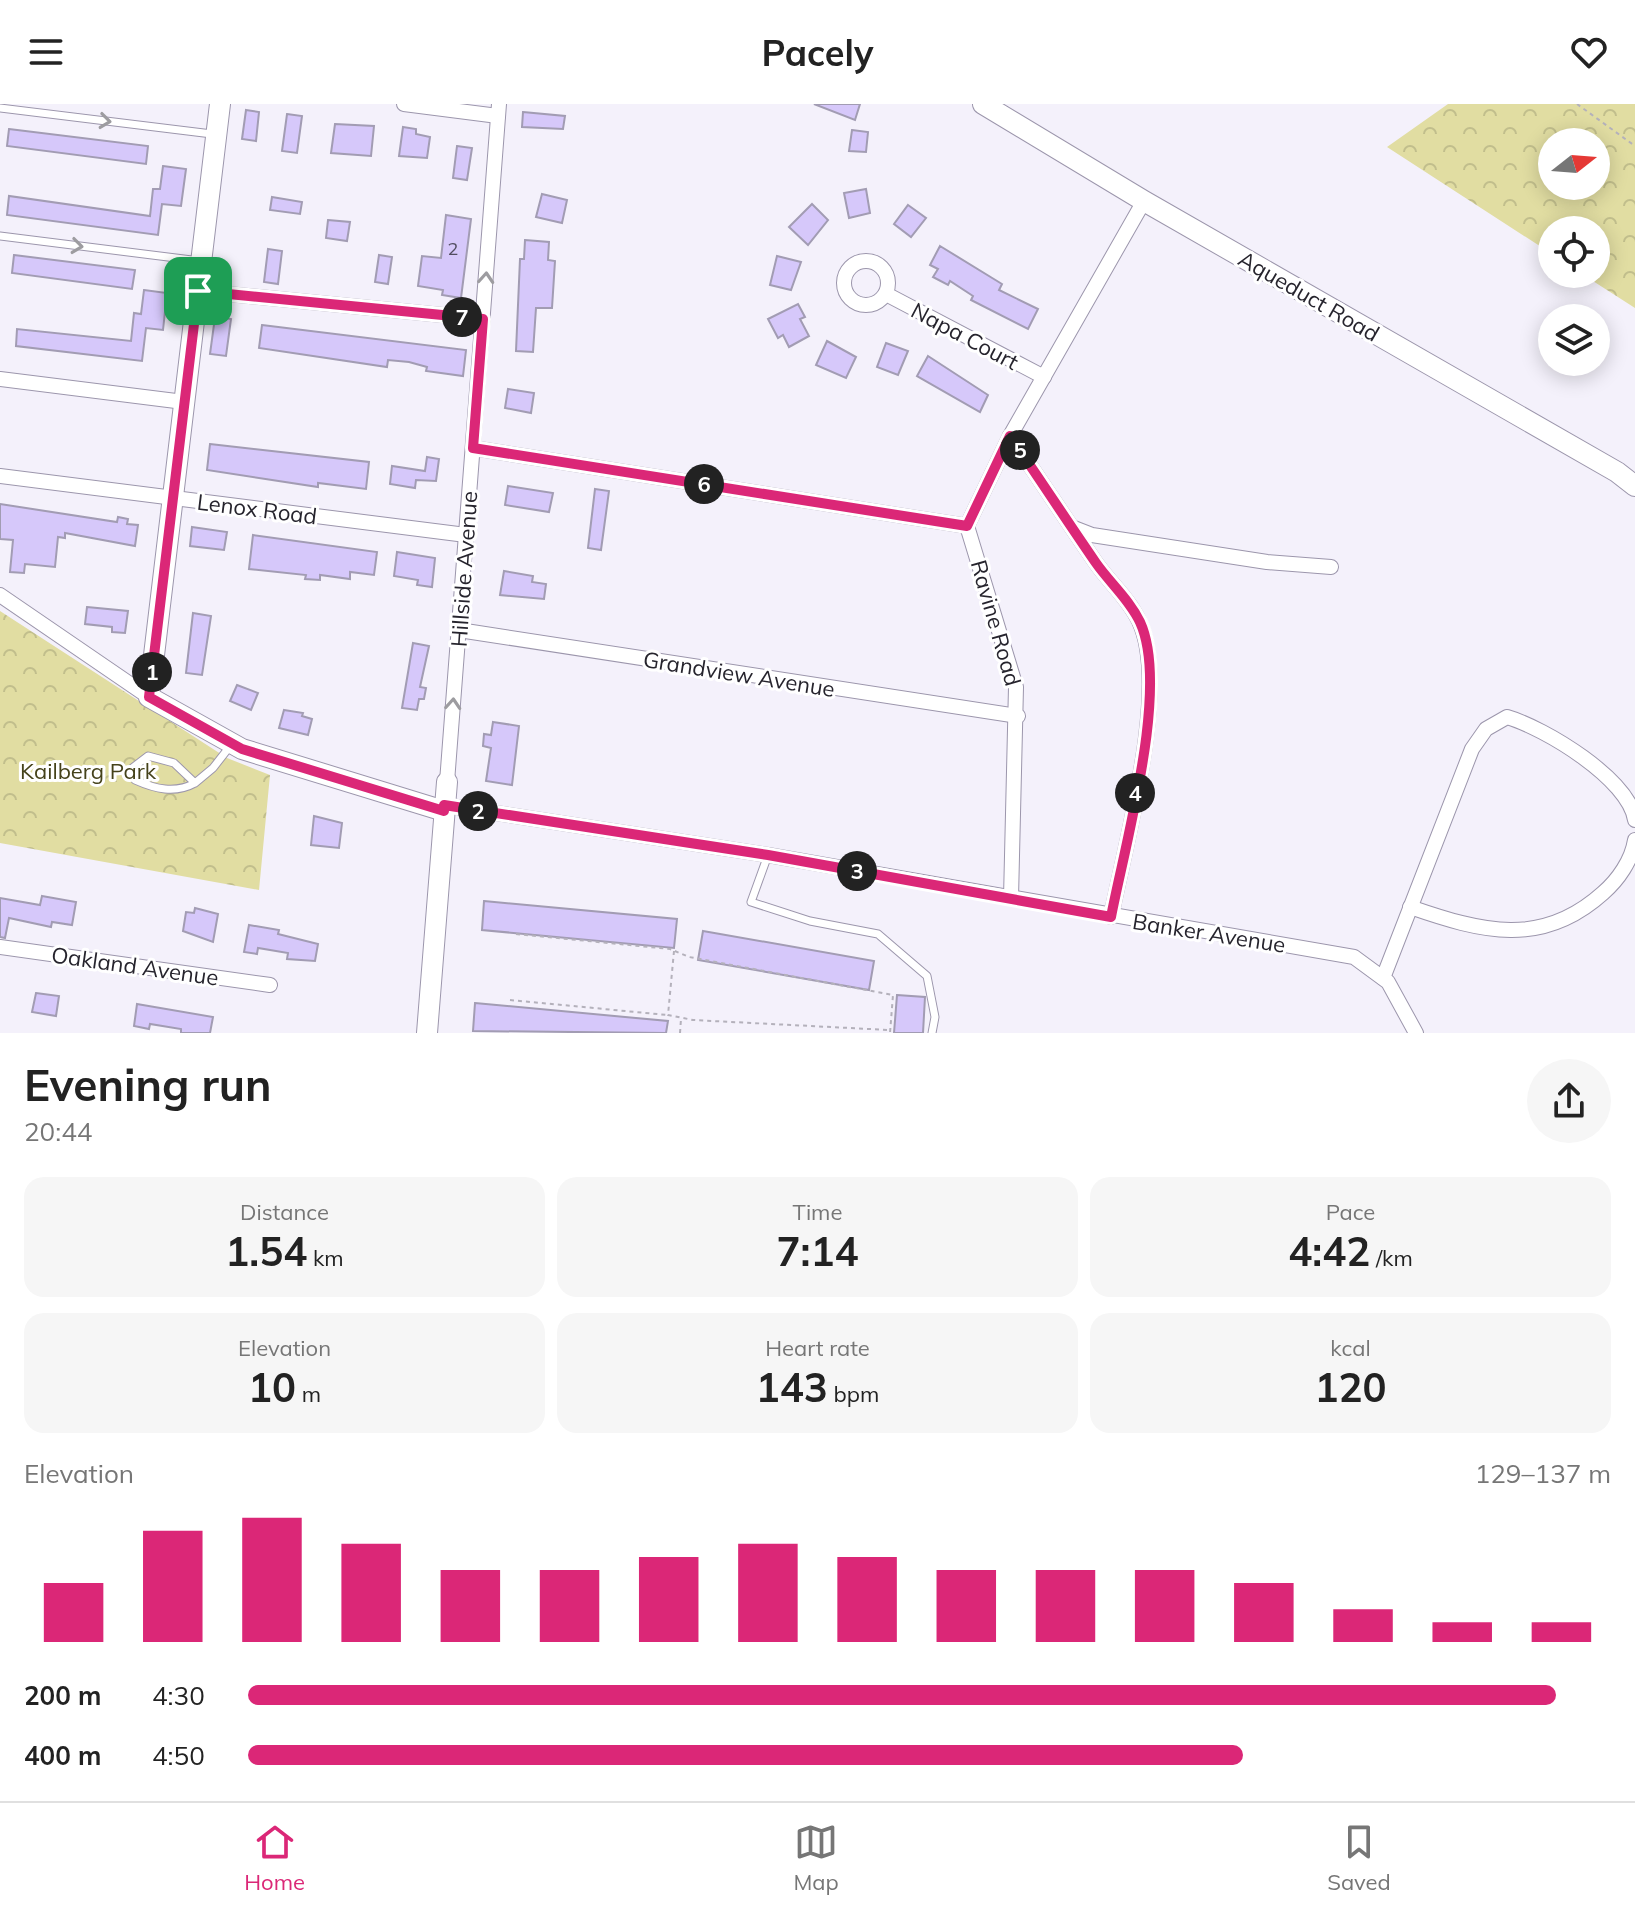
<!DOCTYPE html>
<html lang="en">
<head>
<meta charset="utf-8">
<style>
  :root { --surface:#fff; --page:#f6f6f6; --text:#222; --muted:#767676; --line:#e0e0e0; --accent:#db2777 }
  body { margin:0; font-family:Mulish,sans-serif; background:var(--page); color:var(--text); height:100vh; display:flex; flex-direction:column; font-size:30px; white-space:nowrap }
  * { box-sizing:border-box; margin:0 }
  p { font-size:26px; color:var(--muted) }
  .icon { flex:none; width:44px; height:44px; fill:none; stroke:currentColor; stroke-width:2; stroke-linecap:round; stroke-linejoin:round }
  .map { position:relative; height:929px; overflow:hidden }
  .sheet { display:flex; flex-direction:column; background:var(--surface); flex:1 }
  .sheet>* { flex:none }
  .needle { width:52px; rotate:73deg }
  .buttons { position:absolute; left:1538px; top:24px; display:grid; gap:16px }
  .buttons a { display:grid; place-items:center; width:72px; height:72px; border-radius:50%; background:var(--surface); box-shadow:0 4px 20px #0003; font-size:40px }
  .pin { position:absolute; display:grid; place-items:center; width:68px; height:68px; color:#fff; margin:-34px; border-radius:16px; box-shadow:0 4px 12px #0006 }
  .km { position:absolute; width:40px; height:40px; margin:-20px; border-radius:50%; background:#222; color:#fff; font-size:22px; line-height:40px; text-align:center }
  .round { display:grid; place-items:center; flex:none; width:84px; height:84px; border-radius:42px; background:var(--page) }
  .headline { display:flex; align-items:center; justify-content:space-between; height:136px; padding:0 24px }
  h1 { font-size:44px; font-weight:700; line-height:60px }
  .stats { display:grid; grid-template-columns:repeat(3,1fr); gap:12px; height:136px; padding:8px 24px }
  .stats div { display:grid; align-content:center; border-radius:20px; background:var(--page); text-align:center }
  .stats b { font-size:40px; font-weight:700 }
  .stats small { font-size:22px; font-weight:400 }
  .stats p { font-size:22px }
  .chart { height:224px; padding:16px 24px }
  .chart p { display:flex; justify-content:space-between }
  .chart svg { width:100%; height:144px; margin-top:8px; stroke:var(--accent); stroke-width:6 }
  ul { padding:0 24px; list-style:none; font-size:26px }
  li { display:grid; grid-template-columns:128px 96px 1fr; align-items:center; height:60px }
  li i { height:20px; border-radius:10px; background:var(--accent) }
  header { display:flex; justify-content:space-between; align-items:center; height:104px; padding:0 24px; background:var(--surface); font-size:36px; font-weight:700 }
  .dock { display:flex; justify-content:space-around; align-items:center; height:112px; border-top:2px solid var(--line); background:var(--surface); font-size:22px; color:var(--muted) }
  .dock a { display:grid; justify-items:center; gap:4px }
  .dock .on { color:var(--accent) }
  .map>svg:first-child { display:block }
  .forest { fill:url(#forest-crowns); fill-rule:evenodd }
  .building { fill:#d6c8fa; stroke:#a29cb3; stroke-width:2 }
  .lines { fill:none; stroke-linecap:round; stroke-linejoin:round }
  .lane-casing { stroke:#9c96ac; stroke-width:9 }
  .street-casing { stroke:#9c96ac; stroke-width:16 }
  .secondary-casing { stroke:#9c96ac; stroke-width:22 }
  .path { stroke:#b4b1bb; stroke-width:2; stroke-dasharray:4 4; stroke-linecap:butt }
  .lane { stroke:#fff; stroke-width:7 }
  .street { stroke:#fff; stroke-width:14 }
  .secondary { stroke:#fff; stroke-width:20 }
  .oneway { stroke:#9d9ca0 }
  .route-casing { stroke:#fff; stroke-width:16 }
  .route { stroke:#db2777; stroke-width:10 }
  .labels { text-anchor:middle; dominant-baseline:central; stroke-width:6; stroke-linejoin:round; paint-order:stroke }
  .number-label { font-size:18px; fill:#524d60 }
  .street-label { font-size:22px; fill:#26242d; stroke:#fff }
  .park-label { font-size:22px; fill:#45421a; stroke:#fff }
</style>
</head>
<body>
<header><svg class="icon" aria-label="menu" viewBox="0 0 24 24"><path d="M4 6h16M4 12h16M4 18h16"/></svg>Pacely<svg class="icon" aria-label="heart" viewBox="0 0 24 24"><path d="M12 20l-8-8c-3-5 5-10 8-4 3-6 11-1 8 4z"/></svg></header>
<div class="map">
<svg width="1635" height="929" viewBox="0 0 1635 929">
  <defs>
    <pattern id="forest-crowns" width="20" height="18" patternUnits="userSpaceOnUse" patternTransform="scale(2)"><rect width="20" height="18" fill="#e1dda2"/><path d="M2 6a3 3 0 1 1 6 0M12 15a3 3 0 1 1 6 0" fill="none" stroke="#c1be8c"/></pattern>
  </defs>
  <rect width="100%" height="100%" fill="#f4f1fb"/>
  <!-- forest -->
  <g class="forest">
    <path d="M1448 0H1635V204L1582 170H1596V126H1552V150L1387 43ZM1596 38V82H1552V38Z"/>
    <path d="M0 507 227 654 270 671 259 786 0 739Z"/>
  </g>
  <!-- building -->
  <g class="building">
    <path d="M814 0H860L855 16Z"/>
    <path d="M246 6 259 8 256 37 242 35Z"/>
    <path d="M523 8 565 12 563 25 522 23Z"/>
    <path d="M287 10 302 12 297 49 282 47Z"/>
    <path d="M335 20 374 22 371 52 331 49Z"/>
    <path d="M403 23 416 25V30L430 33 427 54 399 52Z"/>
    <path d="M9 25 148 42 146 60 7 42Z"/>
    <path d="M852 26 868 28 866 48 849 47Z"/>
    <path d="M457 42 472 44 467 76 453 74Z"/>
    <path d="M163 62 186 65 181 102 162 100 158 131 7 111 9 92 150 112 153 85H160Z"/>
    <path d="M866 85 870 109 849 114 844 89Z"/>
    <path d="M542 90 567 96 562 119 536 113Z"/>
    <path d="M272 93 302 98 300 110 270 106Z"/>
    <path d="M812 100 828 116 808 141 789 123Z"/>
    <path d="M908 101 926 114 911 133 894 120Z"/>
    <path d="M446 111 471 115 461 194 442 191 443 186 418 182 422 152 441 154Z"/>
    <path d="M328 116 350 118 347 137 326 134Z"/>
    <path d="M525 136 549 138 548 156 555 157 552 204H536L533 248 516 247 520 155H524Z"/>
    <path d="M940 142 1002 180 999 186 1038 205 1028 225 971 196 973 192 950 177 948 181 933 173 938 165 930 161Z"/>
    <path d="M268 145 282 147 278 180 264 178Z"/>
    <path d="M14 151 135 166 132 185 12 169Z"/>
    <path d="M379 151 392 153 388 180 375 178Z"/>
    <path d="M777 152 801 158 791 186 770 181Z"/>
    <path d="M144 186 167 189 163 226 146 224 142 257 16 242 17 225 131 237 134 209 141 210Z"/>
    <path d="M798 200 805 213 800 215 809 232 789 243 783 231 778 234 768 215Z"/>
    <path d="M215 213 231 215 226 252 210 250Z"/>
    <path d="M262 221 466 246 463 272 426 267 427 263 409 258 388 256 387 263 259 244Z"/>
    <path d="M827 237 856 253 846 274 816 261Z"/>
    <path d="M886 239 908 247 898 271 877 263Z"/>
    <path d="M928 252 988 291 980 308 917 272Z"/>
    <path d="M508 285 534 289 531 309 505 304Z"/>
    <path d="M210 340 369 358 366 385 318 379V383L207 366Z"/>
    <path d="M427 353 439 355 436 377 416 376 415 384 390 380 392 362 425 367Z"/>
    <path d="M508 382 553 389 549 408 505 401Z"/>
    <path d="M595 385 609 387 601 446 588 444Z"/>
    <path d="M0 400 117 418 118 413 128 415 127 420 138 421 135 442 65 429V434L58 433 55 463 25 460 24 469 10 468 13 436 0 435Z"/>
    <path d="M192 423 227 428 224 446 190 442Z"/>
    <path d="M253 431 377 448 374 471 350 468V475L320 471V476L305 475 306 471 249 465Z"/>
    <path d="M397 448 435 454 432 483 417 481 418 476 394 472Z"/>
    <path d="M504 467 533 472 532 478 546 480 544 495 500 491Z"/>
    <path d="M87 503 128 507 125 529 112 528V523L85 520Z"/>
    <path d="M193 509 211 512 202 571 186 569Z"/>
    <path d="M413 539 429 542 420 583 426 584 424 595H419L417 606 402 604Z"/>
    <path d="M237 581 258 589 251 606 230 597Z"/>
    <path d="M284 606 303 609 302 612 312 615 308 631 279 624Z"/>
    <path d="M493 618 519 622 512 681 486 677 491 644 483 642 484 630 491 631Z"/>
    <path d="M314 712 342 719 339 744 311 741Z"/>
    <path d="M42 792 76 798 72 821 52 818 51 823 9 814 5 834 0 833V794L40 801Z"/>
    <path d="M484 797 677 815 674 844 482 826Z"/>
    <path d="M195 804 218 810 213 838 183 827 186 808 194 809Z"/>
    <path d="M249 821 279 826 278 830 318 840 315 857 287 855 288 849 258 844 257 850 244 848Z"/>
    <path d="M703 827 874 857 869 886 698 856Z"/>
    <path d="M36 889 59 892 56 912 32 908Z"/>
    <path d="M897 891 925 893 923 929H894Z"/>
    <path d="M475 899 668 917 666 929 473 927Z"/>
    <path d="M137 900 213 913 210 929H181V925L150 920 149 925 134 922Z"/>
  </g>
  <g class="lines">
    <!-- lane casing -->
    <g class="lane-casing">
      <g id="lane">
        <path d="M0 4 212 30"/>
        <path d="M0 132 200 157"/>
        <path d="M195 679C175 690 155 685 135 676L131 665 148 652 174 659 195 679 213 664 231 641"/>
        <path d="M768 751 751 798 810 817 878 830 927 872 935 913 932 929"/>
      </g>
    </g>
    <!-- street casing -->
    <g class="street-casing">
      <g id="street">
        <path d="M404 0 498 12"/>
        <circle cx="866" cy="179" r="22"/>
        <path d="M198 187 483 215"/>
        <path d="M886 190 1044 273"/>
        <path d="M0 275 184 298"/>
        <path d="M1010 332C1039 374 1067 417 1096 459 1110 479 1129 495 1139 517 1170 583 1125 740 1111 813"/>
        <path d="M473 344 967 422"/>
        <path d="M0 372 466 431"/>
        <path d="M1074 424 1092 431 1267 458 1331 463"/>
        <path d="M0 491 149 593"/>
        <path d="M459 526 1018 612"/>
        <path d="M447 678 499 0"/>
        <path d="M444 701 768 751 1354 853 1388 878 1416 929"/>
        <path d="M1011 794 1016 583 967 422 1010 332 1144 97"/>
        <path d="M1410 803C1482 828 1542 844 1603 789 1618 776 1632 756 1635 736"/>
        <path d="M0 843 270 881"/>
        <path d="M1383 874 1472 645 1486 625 1507 613C1545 624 1629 675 1635 716"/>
      </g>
    </g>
    <!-- secondary casing -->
    <g class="secondary-casing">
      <g id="secondary">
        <path d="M220 0 149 593 242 645 444 707"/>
        <path d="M983 0 1144 97 1617 368 1635 382"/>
        <path d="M427 929 447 678"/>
      </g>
    </g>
    <!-- path -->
    <g class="path">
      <path d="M1577 0 1635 42"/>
      <path d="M516 830 670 845 689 853 893 891 890 929"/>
      <path d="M674 847 668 911 693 916 889 926"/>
      <path d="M510 896 667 911"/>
      <path d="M680 929 681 915"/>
    </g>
    <!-- lane -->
    <use href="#lane" class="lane"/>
    <!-- street -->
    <use href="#street" class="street"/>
    <!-- secondary -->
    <use href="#secondary" class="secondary"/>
  </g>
  <!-- one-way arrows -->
  <defs><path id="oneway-chevron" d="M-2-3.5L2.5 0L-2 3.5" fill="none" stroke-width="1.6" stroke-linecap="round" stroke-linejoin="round" transform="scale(2)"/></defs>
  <g class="oneway">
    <use href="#oneway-chevron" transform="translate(105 17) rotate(7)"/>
    <use href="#oneway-chevron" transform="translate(77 142) rotate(7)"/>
    <use href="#oneway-chevron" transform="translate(486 174) rotate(-86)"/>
    <use href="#oneway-chevron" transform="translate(453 600) rotate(-86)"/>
  </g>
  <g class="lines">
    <!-- route casing -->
    <g class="route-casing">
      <path id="route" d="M198 187 483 215 473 344 967 422 1010 332C1039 374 1067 417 1096 459 1110 479 1129 495 1140 518 1170 583 1125 740 1111 813L768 751 444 701V707L242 645 149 593Z"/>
    </g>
    <!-- route -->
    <use href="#route" class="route"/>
  </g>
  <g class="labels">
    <!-- number labels -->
    <g class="number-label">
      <text x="453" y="144">2</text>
    </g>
    <!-- street labels -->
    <g class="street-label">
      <text transform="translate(1309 192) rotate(30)">Aqueduct Road</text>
      <text transform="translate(965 232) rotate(28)">Napa Court</text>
      <text transform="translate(257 405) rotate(7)">Lenox Road</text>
      <text transform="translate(464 465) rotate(-86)">Hillside Avenue</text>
      <text transform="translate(996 519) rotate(74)">Ravine Road</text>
      <text transform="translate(739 570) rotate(9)">Grandview Avenue</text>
      <text transform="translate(1209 829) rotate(9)">Banker Avenue</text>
      <text transform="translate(135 862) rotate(8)">Oakland Avenue</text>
    </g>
    <!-- park labels -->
    <g class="park-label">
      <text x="88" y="667">Kailberg Park</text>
    </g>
  </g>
</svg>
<div class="buttons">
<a><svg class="needle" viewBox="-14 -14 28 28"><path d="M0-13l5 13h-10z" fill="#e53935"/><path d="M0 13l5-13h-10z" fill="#767676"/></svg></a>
<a><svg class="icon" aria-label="locate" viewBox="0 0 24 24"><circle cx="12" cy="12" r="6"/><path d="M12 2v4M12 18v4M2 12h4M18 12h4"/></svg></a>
<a><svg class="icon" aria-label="layers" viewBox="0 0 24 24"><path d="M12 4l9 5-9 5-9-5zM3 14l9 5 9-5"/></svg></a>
</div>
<div class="pin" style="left:198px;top:187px;background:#1e9e55"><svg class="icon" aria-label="arrive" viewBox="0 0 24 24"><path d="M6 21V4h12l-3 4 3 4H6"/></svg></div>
<b class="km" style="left:152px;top:568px">1</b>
<b class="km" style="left:478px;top:707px">2</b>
<b class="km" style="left:857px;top:767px">3</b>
<b class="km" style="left:1135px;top:689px">4</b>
<b class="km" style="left:1020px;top:346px">5</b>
<b class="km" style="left:704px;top:380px">6</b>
<b class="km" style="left:462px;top:213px">7</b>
</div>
<section class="sheet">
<div class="headline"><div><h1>Evening run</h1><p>20:44</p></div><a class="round"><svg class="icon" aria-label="share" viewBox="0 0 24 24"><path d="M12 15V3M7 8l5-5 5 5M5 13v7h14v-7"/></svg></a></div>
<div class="stats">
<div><p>Distance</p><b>1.54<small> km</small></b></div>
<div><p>Time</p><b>7:14</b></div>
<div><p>Pace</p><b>4:42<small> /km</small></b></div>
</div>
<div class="stats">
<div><p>Elevation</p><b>10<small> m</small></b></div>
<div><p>Heart rate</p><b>143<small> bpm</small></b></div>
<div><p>kcal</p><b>120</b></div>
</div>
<div class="chart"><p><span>Elevation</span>129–137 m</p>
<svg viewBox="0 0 160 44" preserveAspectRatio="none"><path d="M5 44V26M15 44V10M25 44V6M35 44V14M45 44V22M55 44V22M65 44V18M75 44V14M85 44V18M95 44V22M105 44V22M115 44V22M125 44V26M135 44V34M145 44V38M155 44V38"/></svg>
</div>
<ul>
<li><b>200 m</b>4:30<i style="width:96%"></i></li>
<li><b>400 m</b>4:50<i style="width:73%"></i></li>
</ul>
</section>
<nav class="dock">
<a class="on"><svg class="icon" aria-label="home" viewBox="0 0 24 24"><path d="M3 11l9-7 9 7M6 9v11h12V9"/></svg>Home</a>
<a><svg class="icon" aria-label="map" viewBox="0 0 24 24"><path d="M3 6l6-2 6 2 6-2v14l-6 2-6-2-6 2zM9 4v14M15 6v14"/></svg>Map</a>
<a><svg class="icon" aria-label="saved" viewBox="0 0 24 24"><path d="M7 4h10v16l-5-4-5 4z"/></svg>Saved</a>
</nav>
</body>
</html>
